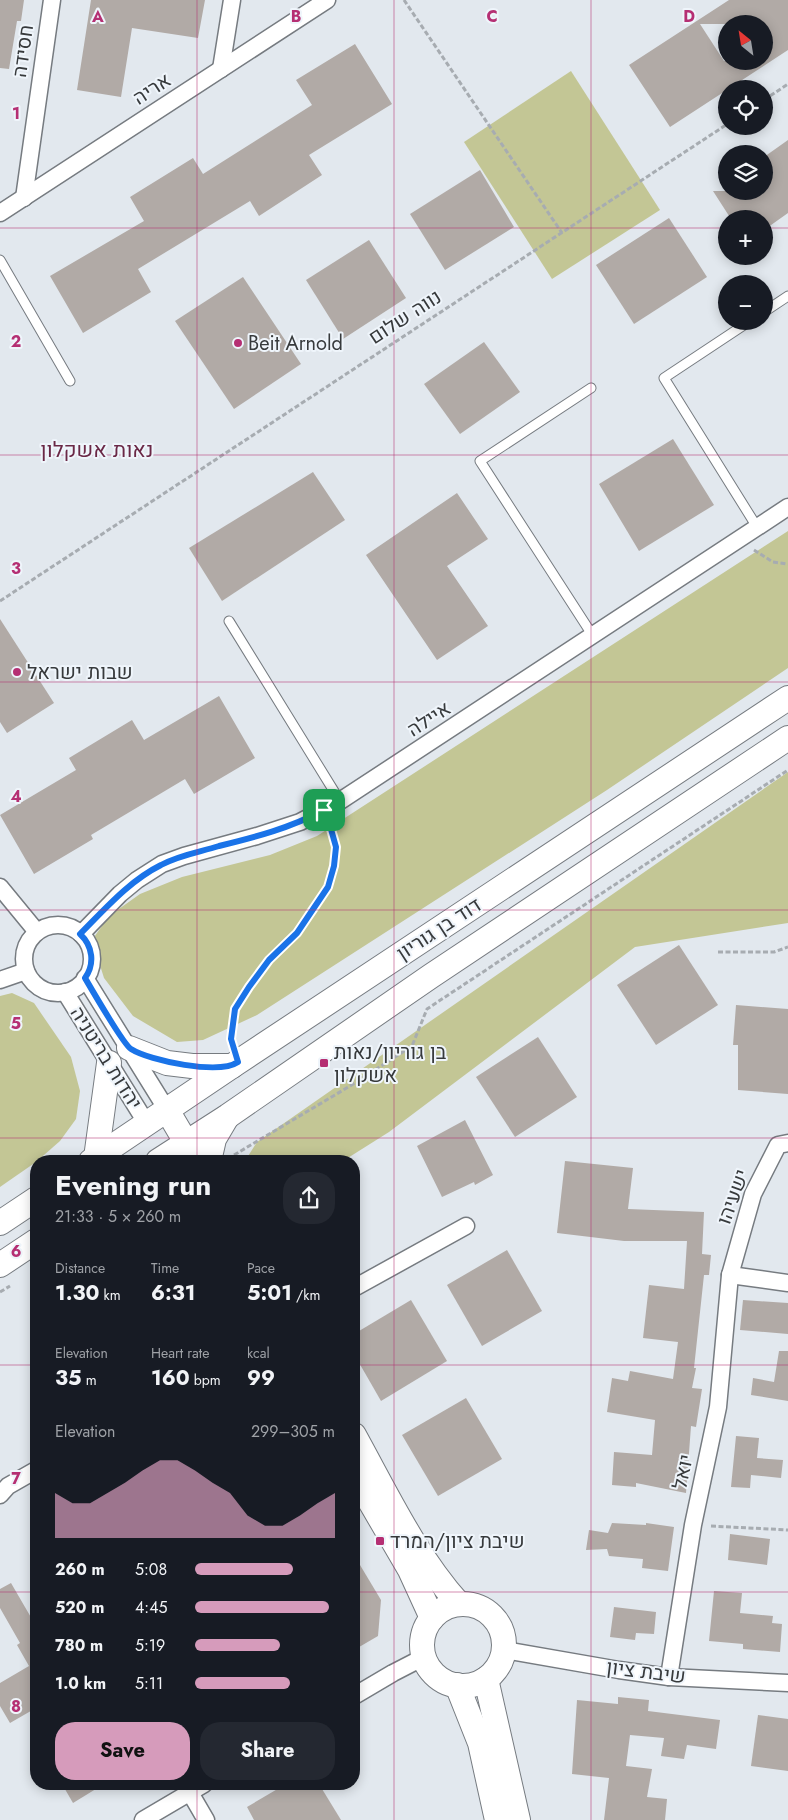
<!DOCTYPE html>
<html lang="en">
<head>
<meta charset="utf-8">
<style>
  :root { --surface:#171b24; --page:#242831; --text:#f1f3f6; --muted:#9ea1a6; --accent:#d69bbb }
  body { margin:0; font-family:Jost,Heebo,sans-serif; background:var(--page); color:var(--text); height:100vh; display:flex; flex-direction:column; font-size:19px; white-space:nowrap }
  * { box-sizing:border-box; margin:0 }
  p { font-size:16px; color:var(--muted) }
  .icon { flex:none; width:28px; height:28px; fill:none; stroke:currentColor; stroke-width:2; stroke-linecap:round; stroke-linejoin:round }
  .map { position:relative; flex:1; overflow:hidden }
  .side { position:absolute; left:30px; top:1155px; width:330px; height:635px; display:flex; flex-direction:column; background:var(--surface); border-radius:20px; box-shadow:0 2px 12px #0003 }
  .side>* { flex:none }
  .needle { width:32px; rotate:330deg }
  .buttons { position:absolute; left:718px; top:15px; display:grid; gap:10px }
  .buttons a { display:grid; place-items:center; width:55px; height:55px; border-radius:50%; background:var(--surface); box-shadow:0 2px 12px #0003; font-size:25px }
  .pin { position:absolute; display:grid; place-items:center; width:42px; height:42px; color:#fff; margin:-21px; border-radius:10px; box-shadow:0 2px 8px #0006 }
  .round { display:grid; place-items:center; flex:none; width:52px; height:52px; border-radius:20px; background:var(--page) }
  .summary { display:flex; align-items:center; justify-content:space-between; height:85px; padding:0 25px }
  h1 { font-size:28px; font-weight:700; line-height:38px }
  .metrics { display:grid; grid-template-columns:repeat(3,1fr); gap:8px; height:85px; padding:5px 25px }
  .metrics div { display:grid; align-content:center }
  .metrics b { font-size:21px; font-weight:700 }
  .metrics small { font-size:14px; font-weight:400 }
  .metrics p { font-size:14px }
  .chart { height:140px; padding:10px 25px }
  .chart p { display:flex; justify-content:space-between }
  .chart svg { width:100%; height:90px; margin-top:5px; fill:var(--accent); opacity:.7 }
  .action { display:flex; gap:10px; margin-top:auto; padding:10px 25px }
  .action a { flex:1; height:58px; border-radius:20px; background:var(--accent); color:#111; font-size:20px; font-weight:700; line-height:58px; text-align:center }
  .action a+a { background:var(--page); color:var(--text) }
  ul { padding:0 25px; list-style:none; font-size:16px }
  li { display:grid; grid-template-columns:80px 60px 1fr; align-items:center; height:38px }
  li i { height:12px; border-radius:6px; background:var(--accent) }
  .map>svg:first-child { display:block }
  .green { fill:#c3c695 }
  .building { fill:#b1aaa6; fill-rule:evenodd }
  .lines { fill:none; stroke-linecap:round; stroke-linejoin:round }
  .lane-casing { stroke:#767b80; stroke-width:11 }
  .street-casing { stroke:#767b80; stroke-width:19 }
  .secondary-casing { stroke:#767b80; stroke-width:26 }
  .path { stroke:#a7acb1; stroke-width:3; stroke-dasharray:5 2.5; stroke-linecap:butt }
  .lane { stroke:#fff; stroke-width:9 }
  .street { stroke:#fff; stroke-width:16 }
  .secondary { stroke:#fff; stroke-width:24 }
  .route-casing { stroke:#fff; stroke-width:10 }
  .route { stroke:#1a73e8; stroke-width:6 }
  .grid { fill:none; stroke:#b52f73; stroke-width:1; stroke-opacity:0.55 }
  .poi-dot { fill:#b52f73; stroke:#eff5fb; stroke-width:2 }
  .labels { text-anchor:middle; dominant-baseline:central; stroke-width:4; stroke-linejoin:round; paint-order:stroke }
  .street-label { font-size:20px; fill:#373a3c; stroke:#eff5fb }
  .poi-label { font-size:20px; fill:#373a3c; stroke:#eff5fb; text-anchor:start }
  .neighbourhood-label { font-size:21px; fill:#6a2846; stroke:#eff5fb }
  .grid-label { font-size:16px; text-anchor:middle; font-weight:bold; fill:#b52f73; stroke:#eff5fb; stroke-width:4; stroke-linejoin:round; paint-order:stroke }
</style>
</head>
<body>
<div class="map">
<svg width="788" height="1820" viewBox="0 0 788 1820">
  <rect width="100%" height="100%" fill="#e2e8ee"/>
  <!-- green -->
  <g class="green">
    <path d="M571 71 660 210 552 279 464 142Z"/>
    <path d="M788 531V668L607 790 257 1015 203 1040 177 1042 133 1016 104 978 92 940 109 916 140 894 182 877 270 855 317 836Z"/>
    <path d="M788 772V923L635 947 389 1132 343 1161H245L257 1142Z"/>
    <path d="M12 993 34 1003 71 1057 80 1091 76 1119 60 1141 36 1162 0 1187V996Z"/>
  </g>
  <!-- building -->
  <g class="building">
    <path d="M0 0H24L21 21H17L9 69 0 68Z"/>
    <path d="M91 0H205L198 38 132 28 121 97 77 90Z"/>
    <path d="M729 0H788V50L670 127 629 65ZM700 24H764V61H724Z"/>
    <path d="M355 44 392 104 309 155 322 175 259 216 250 201 138 269 151 292 83 333 50 276 144 221 130 197 193 158 203 174 312 105 296 80Z"/>
    <path d="M788 140V213L764 230V219H731L713 191H764V157Z"/>
    <path d="M480 170 514 227 445 270 410 214Z"/>
    <path d="M669 218 707 277 634 324 596 265Z"/>
    <path d="M369 240 406 298 343 339 306 280Z"/>
    <path d="M243 277 301 364 234 409 175 321Z"/>
    <path d="M484 342 520 392 460 434 424 384Z"/>
    <path d="M673 439 714 505 639 551 599 484Z"/>
    <path d="M313 472 345 520 222 601 189 548Z"/>
    <path d="M457 493 488 539 447 566 488 626 437 660 366 555Z"/>
    <path d="M0 619 54 703 7 733 0 722Z"/>
    <path d="M219 696 255 758 194 794 185 779 91 835 93 839 34 874 0 815 76 770 69 758 132 720 144 740Z"/>
    <path d="M679 945 718 1005 656 1045 617 985Z"/>
    <path d="M736 1005 788 1009V1094L738 1090V1045H733Z"/>
    <path d="M538 1037 577 1097 515 1137 476 1077Z"/>
    <path d="M465 1120 493 1175 475 1185 474 1182 442 1197 417 1146Z"/>
    <path d="M565 1161 633 1168 628 1209 704 1212 702 1254 711 1255 709 1275H704L694 1368H696L692 1388 702 1389 696 1427 691 1426 686 1493 636 1483V1487L612 1485 614 1452 652 1455 655 1420 607 1412 612 1378 628 1381 630 1371 673 1379 678 1342 643 1338 649 1285 684 1289 687 1241H624L557 1233Z"/>
    <path d="M507 1250 542 1311 482 1346 447 1285Z"/>
    <path d="M411 1300 447 1361 381 1401 354 1354V1334Z"/>
    <path d="M743 1300 788 1303V1334L740 1330Z"/>
    <path d="M779 1351H788V1401L751 1395 753 1378 774 1382Z"/>
    <path d="M466 1398 502 1459 438 1496 402 1435Z"/>
    <path d="M736 1436 759 1438 757 1458 783 1460 781 1478 751 1475 750 1488 731 1487Z"/>
    <path d="M612 1523 646 1525V1523L674 1527 668 1571 642 1568 643 1559 609 1556 607 1549 586 1550 589 1530 608 1533Z"/>
    <path d="M730 1534 770 1539 767 1565 728 1560Z"/>
    <path d="M354 1555 381 1600 378 1636 354 1650Z"/>
    <path d="M11 1583 36 1626V1708L10 1723 0 1706V1683L29 1666 17 1645 20 1643 0 1608V1589Z"/>
    <path d="M714 1591 742 1593 740 1613 773 1616 772 1623 782 1624 780 1652 743 1649V1644L709 1641Z"/>
    <path d="M614 1607 656 1612 654 1634 636 1633 635 1640 610 1637Z"/>
    <path d="M618 1697 649 1700 648 1711 720 1720 716 1749 687 1745 684 1759 661 1756 664 1738 630 1735 626 1766 652 1769 647 1797 667 1799 665 1820H604L609 1778 572 1774 577 1700 618 1704Z"/>
    <path d="M758 1715 788 1719V1771L751 1766Z"/>
    <path d="M62 1784H104L73 1803Z"/>
    <path d="M286 1784H319L341 1820H254L247 1807Z"/>
  </g>
  <g class="lines">
    <!-- lane casing -->
    <g class="lane-casing">
      <g id="lane">
        <path d="M0 260 70 381"/>
        <path d="M764 312 788 296"/>
        <path d="M750 321 664 378 757 527"/>
        <path d="M591 388 480 461 593 636"/>
        <path d="M229 621 340 801"/>
      </g>
    </g>
    <!-- street casing -->
    <g class="street-casing">
      <g id="street">
        <path d="M221 69 232 0"/>
        <path d="M24 198 52 0"/>
        <path d="M0 213 327 0"/>
        <path d="M0 887 37 932"/>
        <circle cx="58" cy="959" r="34"/>
        <path d="M81 934 120 894 137 880 162 864 184 856 257 836 300 822 340 801 788 507"/>
        <path d="M85 978 167 1110"/>
        <path d="M0 980 26 971"/>
        <path d="M65 992 147 1124"/>
        <path d="M730 1275 788 1283"/>
        <path d="M354 1288 466 1226"/>
        <path d="M0 1495 8 1486 36 1470"/>
        <path d="M504 1650 619 1670 669 1677 788 1683"/>
        <path d="M669 1677 693 1525 718 1407 730 1275 753 1194 778 1145 788 1143"/>
        <path d="M354 1696 393 1673 424 1657"/>
        <path d="M185 1784 206 1820"/>
        <path d="M143 1820 204 1784"/>
      </g>
    </g>
    <!-- secondary casing -->
    <g class="secondary-casing">
      <g id="secondary">
        <path d="M129 1048 167 1063 192 1066H232"/>
        <path d="M167 1110 197 1161"/>
        <path d="M96 1158 109 1063"/>
        <path d="M91 1161 232 1066 788 698"/>
        <path d="M158 1161 228 1116 431 976 788 738"/>
        <path d="M209 1161 214 1139 227 1117"/>
        <path d="M0 1223 36 1199"/>
        <path d="M0 1265 36 1241"/>
        <path d="M354 1435C386 1493 415 1555 459 1604"/>
        <path d="M354 1474 410 1570 432 1618"/>
        <circle cx="463" cy="1645" r="41"/>
        <path d="M486 1679 518 1820"/>
        <path d="M457 1685 480 1743 497 1820"/>
      </g>
    </g>
    <!-- path -->
    <g class="path">
      <path d="M404 0 562 233"/>
      <path d="M764 100 788 84"/>
      <path d="M754 550 773 562 788 564"/>
      <path d="M0 601 726 125"/>
      <path d="M718 952H774L788 947"/>
      <path d="M231 1040 235 1009 249 987 269 960 297 933 328 887 334 866 336 847 330 826"/>
      <path d="M234 1155 350 1086 412 1046 427 1009 788 770"/>
      <path d="M0 1292 10 1286"/>
      <path d="M711 1526 788 1530"/>
    </g>
    <!-- lane -->
    <use href="#lane" class="lane"/>
    <!-- street -->
    <use href="#street" class="street"/>
    <!-- secondary -->
    <use href="#secondary" class="secondary"/>
  </g>
  <g class="lines">
    <!-- route casing -->
    <g class="route-casing">
      <path id="route" d="M324 810 327 815 336 847 334 866 328 887 297 933 269 960 249 987 235 1009 231 1039 238 1062C219 1075 150 1061 131 1049 124 1045 92 990 85 978 95 964 93 946 80 934 105 909 129 881 161 865 179 855 200 852 219 846 256 837 290 828 324 810Z"/>
    </g>
    <!-- route -->
    <use href="#route" class="route"/>
  </g>
  <!-- grid -->
  <path class="grid" d="M197 0V1161M394 0V1820M591 0V1820M0 228H726M764 228H788M0 455H788M0 682H788M0 910H788M0 1138H788M0 1365H36M354 1365H788M0 1592H36M354 1592H788M197 1784V1820"/>
  <!-- markers -->
  <g class="poi-dot">
    <circle cx="238" cy="343" r="5"/>
    <circle cx="17" cy="672" r="5"/>
    <rect x="319" y="1058" width="10" height="10" rx="2.5"/>
    <rect x="375" y="1536" width="10" height="10" rx="2.5"/>
  </g>
  <g class="labels">
    <!-- street labels -->
    <g class="street-label">
      <text transform="translate(23 51) rotate(-82)">חסידה</text>
      <text transform="translate(152 89) rotate(-33)">אריה</text>
      <text transform="translate(405 317) rotate(-33)">נווה שלום</text>
      <text transform="translate(429 719) rotate(-33)">איילה</text>
      <text transform="translate(439 929) rotate(-33)">דוד בן גוריון</text>
      <text transform="translate(106 1058) rotate(58)">יהדות בריטניה</text>
      <text transform="translate(733 1197) rotate(-70)">ישעיהו</text>
      <text transform="translate(683 1472) rotate(-78)">יואל</text>
      <text transform="translate(646 1672) rotate(7)">שיבת ציון</text>
    </g>
    <!-- poi labels -->
    <g class="poi-label">
      <text x="248" y="343">Beit Arnold</text>
      <text x="27" y="672">שבות ישראל</text>
      <text x="334" y="1052">בן גוריון/נאות<tspan x="334" dy="23">אשקלון</tspan></text>
      <text x="390" y="1541">שיבת ציון/המרד</text>
    </g>
    <!-- neighbourhood labels -->
    <g class="neighbourhood-label">
      <text x="97" y="450">נאות אשקלון</text>
    </g>
  </g>
  <g class="grid-label">
    <text x="98" y="22">A</text>
    <text x="296" y="22">B</text>
    <text x="492" y="22">C</text>
    <text x="689" y="22">D</text>
    <text x="16" y="119">1</text>
    <text x="16" y="347">2</text>
    <text x="16" y="574">3</text>
    <text x="16" y="802">4</text>
    <text x="16" y="1029">5</text>
    <text x="16" y="1257">6</text>
    <text x="16" y="1484">7</text>
    <text x="16" y="1712">8</text>
  </g>
</svg>
<div class="buttons">
<a><svg class="needle" viewBox="-14 -14 28 28"><path d="M0-13l5 13h-10z" fill="#e53935"/><path d="M0 13l5-13h-10z" fill="#9ea1a6"/></svg></a>
<a><svg class="icon" aria-label="locate" viewBox="0 0 24 24"><circle cx="12" cy="12" r="6"/><path d="M12 2v4M12 18v4M2 12h4M18 12h4"/></svg></a>
<a><svg class="icon" aria-label="layers" viewBox="0 0 24 24"><path d="M12 4l9 5-9 5-9-5zM3 14l9 5 9-5"/></svg></a>
<a>+</a>
<a>−</a>
</div>
<div class="pin" style="left:324px;top:810px;background:#1e9e55"><svg class="icon" aria-label="arrive" viewBox="0 0 24 24"><path d="M6 21V4h12l-3 4 3 4H6"/></svg></div>
<section class="side">
<div class="summary"><div><h1>Evening run</h1><p>21:33 · 5 × 260 m</p></div><a class="round"><svg class="icon" aria-label="share" viewBox="0 0 24 24"><path d="M12 15V3M7 8l5-5 5 5M5 13v7h14v-7"/></svg></a></div>
<div class="metrics">
<div><p>Distance</p><b>1.30<small> km</small></b></div>
<div><p>Time</p><b>6:31</b></div>
<div><p>Pace</p><b>5:01<small> /km</small></b></div>
</div>
<div class="metrics">
<div><p>Elevation</p><b>35<small> m</small></b></div>
<div><p>Heart rate</p><b>160<small> bpm</small></b></div>
<div><p>kcal</p><b>99</b></div>
</div>
<div class="chart"><p><span>Elevation</span>299–305 m</p>
<svg viewBox="0 0 160 44" preserveAspectRatio="none"><path d="M0 44V22L10 27L20 27L30 22L40 17L50 11L60 6L70 6L80 11L90 17L100 22L110 33L120 38L130 38L140 33L150 27L160 22V44z"/></svg>
</div>
<ul>
<li><b>260 m</b>5:08<i style="width:70%"></i></li>
<li><b>520 m</b>4:45<i style="width:96%"></i></li>
<li><b>780 m</b>5:19<i style="width:61%"></i></li>
<li><b>1.0 km</b>5:11<i style="width:68%"></i></li>
</ul>
<div class="action"><a>Save</a><a>Share</a></div>
</section>
</div>
</body>
</html>
